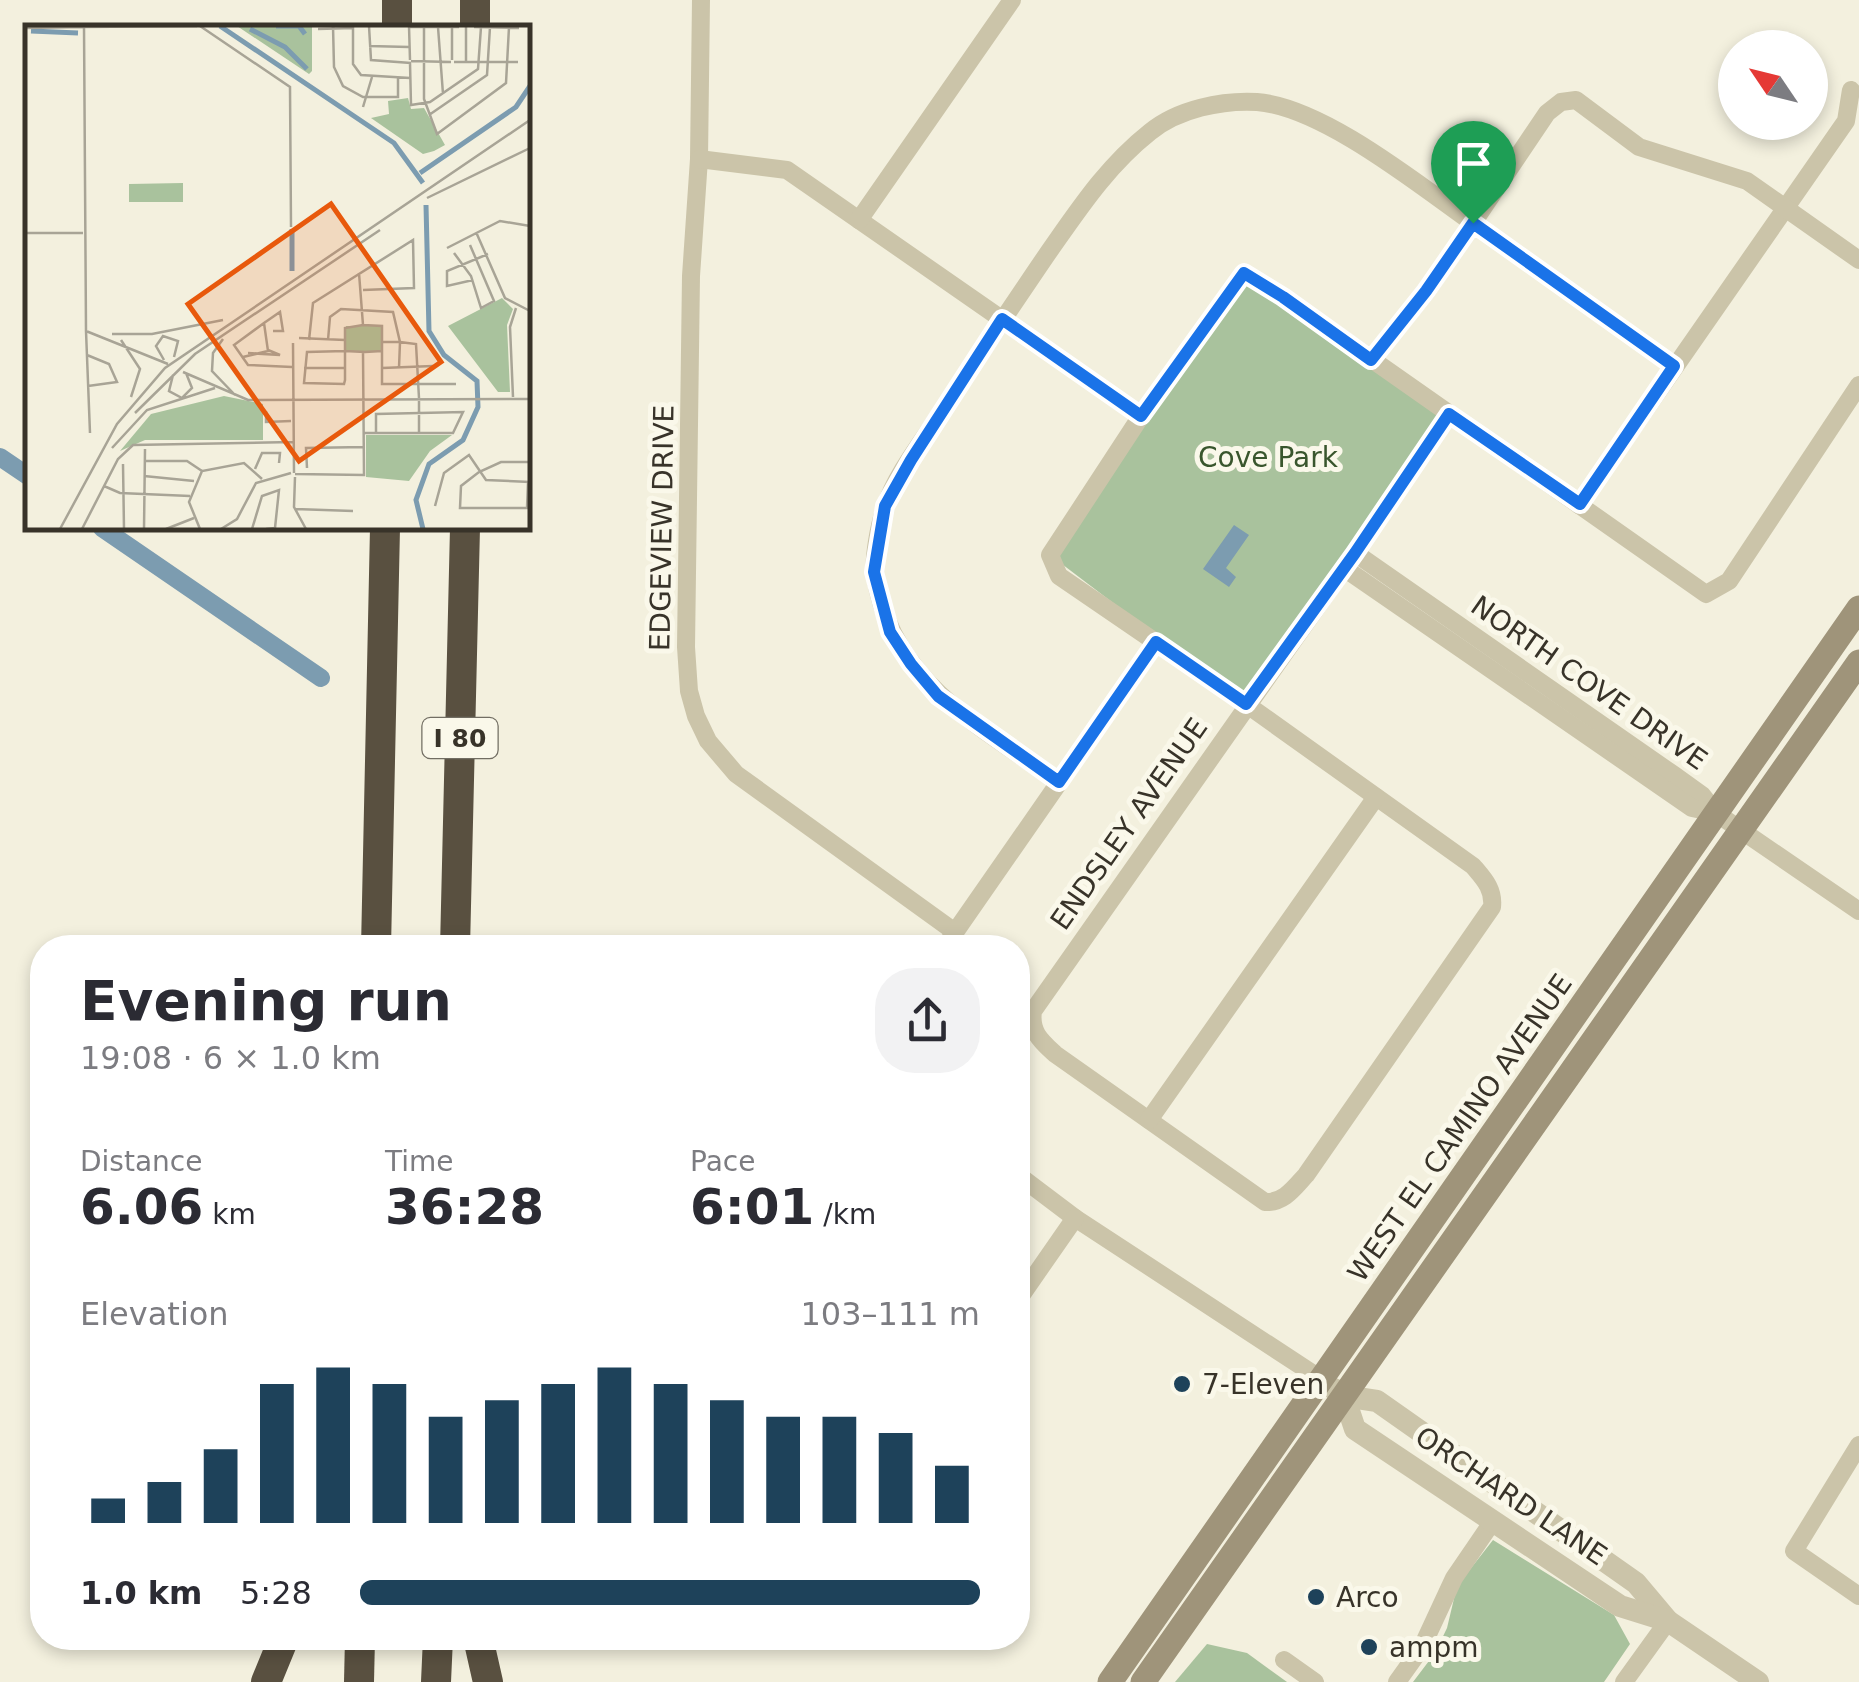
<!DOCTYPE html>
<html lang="en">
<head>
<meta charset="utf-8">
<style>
  :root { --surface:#fff; --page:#f2f2f3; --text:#2b2b33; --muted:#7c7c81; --accent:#1e425a }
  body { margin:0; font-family:"DejaVu Sans",sans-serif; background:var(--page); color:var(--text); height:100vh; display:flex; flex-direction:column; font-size:38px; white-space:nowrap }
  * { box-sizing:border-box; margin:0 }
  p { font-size:32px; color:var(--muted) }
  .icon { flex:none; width:55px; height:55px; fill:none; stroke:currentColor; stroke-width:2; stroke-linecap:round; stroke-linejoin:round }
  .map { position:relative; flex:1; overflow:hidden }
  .panel { position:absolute; left:30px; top:935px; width:1000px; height:715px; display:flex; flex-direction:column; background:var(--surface); border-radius:40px; box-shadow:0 5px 15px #0003 }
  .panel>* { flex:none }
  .needle { width:65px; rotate:305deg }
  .tools { position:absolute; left:1718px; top:30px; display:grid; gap:20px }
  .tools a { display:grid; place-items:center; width:110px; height:110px; border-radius:50%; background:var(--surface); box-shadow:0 5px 15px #0003; font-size:50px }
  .pin { position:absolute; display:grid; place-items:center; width:85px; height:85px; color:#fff; margin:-102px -42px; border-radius:50% 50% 50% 0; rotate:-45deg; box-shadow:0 0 10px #0007 }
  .pin .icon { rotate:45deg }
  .round { display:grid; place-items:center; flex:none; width:105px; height:105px; border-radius:40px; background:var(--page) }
  .overview { display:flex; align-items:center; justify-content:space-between; height:170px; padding:0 50px }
  h1 { font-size:55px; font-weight:700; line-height:75px }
  .figures { display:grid; grid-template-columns:repeat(3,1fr); gap:15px; height:170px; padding:10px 50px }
  .figures div { display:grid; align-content:center }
  .figures b { font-size:50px; font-weight:700 }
  .figures small { font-size:28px; font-weight:400 }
  .figures p { font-size:28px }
  .chart { height:280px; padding:20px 50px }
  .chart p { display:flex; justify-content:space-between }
  .chart svg { width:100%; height:180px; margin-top:10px; stroke:var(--accent); stroke-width:6 }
  ul { padding:0 50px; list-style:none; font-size:32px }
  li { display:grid; grid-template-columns:160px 120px 1fr; align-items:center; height:75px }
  li i { height:25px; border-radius:12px; background:var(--accent) }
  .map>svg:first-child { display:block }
  .green { fill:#a9c29d }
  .water { fill:#7c9cb0 }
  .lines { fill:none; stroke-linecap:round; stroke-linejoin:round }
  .canal { stroke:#7c9cb0; stroke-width:18 }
  .minor { stroke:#cbc4a9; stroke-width:18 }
  .tertiary { stroke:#cbc4a9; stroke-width:22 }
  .secondary { stroke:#9f947a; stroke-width:25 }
  .motorway { stroke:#595040; stroke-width:30 }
  .route-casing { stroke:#fff; stroke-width:20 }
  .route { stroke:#1a73e8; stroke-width:12 }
  .poi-dot { fill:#1e425a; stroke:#faf8ea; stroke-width:4 }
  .labels { text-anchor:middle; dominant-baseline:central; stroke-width:10; stroke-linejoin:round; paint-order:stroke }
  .shield { fill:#faf8ea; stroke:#726e63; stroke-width:2.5 }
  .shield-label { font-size:25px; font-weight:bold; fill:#383329 }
  .park-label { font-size:28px; fill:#39562d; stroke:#faf8ea }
  .street-label { font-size:28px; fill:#383329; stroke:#faf8ea }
  .poi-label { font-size:28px; fill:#383329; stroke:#faf8ea; text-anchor:start }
  .inset-river { fill:none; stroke:#7c9cb0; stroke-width:5 }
  .inset-road { fill:none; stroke:#a8a496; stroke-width:2.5 }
  .view { fill:#e8590c; fill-opacity:0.15; stroke:#e8590c; stroke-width:5 }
  .inset-edge { fill:none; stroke:#383329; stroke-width:5 }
</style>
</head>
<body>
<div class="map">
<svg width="1859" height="1682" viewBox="0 0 1859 1682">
  <rect width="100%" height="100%" fill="#f3f0de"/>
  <!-- green -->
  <g class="green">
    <path d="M1244 273 1449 414 1246 704 1050 555Z"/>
    <path d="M1493 1540 1614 1615 1630 1644 1604 1682H1413L1435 1653 1447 1628 1457 1586Z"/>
    <path d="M1207 1644 1247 1653 1287 1682H1175Z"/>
  </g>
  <!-- water -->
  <path class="water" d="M1234 525 1249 535 1226 568 1236 577 1229 587 1203 569Z"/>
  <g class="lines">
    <!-- canal -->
    <g class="canal">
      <path d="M0 457 28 476"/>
      <path d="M102 528 321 678"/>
    </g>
    <!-- minor -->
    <g class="minor">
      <path d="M701 0 699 159 691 276 686 647 689 691 696 716 708 741 736 774 955 932"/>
      <path d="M699 159 787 170 1141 416"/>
      <path d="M859 220 1012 0"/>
      <path d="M1371 360 1427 291 1473 223 1674 366"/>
      <path d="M1449 414 1355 553 1033 1011C1030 1032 1041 1041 1055 1054L1265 1202C1284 1203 1294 1188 1306 1175L1492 907C1494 889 1484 879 1473 866L1246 704 1059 576 1050 555 1141 416 1244 273 1283 297 1706 594 1729 581 1859 385"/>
      <path d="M1579 505 1846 121 1851 90"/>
      <path d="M1355 553 1674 775 1702 795 1716 813 1859 911"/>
      <path d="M1344 568 1692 808 1716 813"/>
      <path d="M1059 782C980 726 890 681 875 575 873 557 879 525 885 508 895 474 928 434 947 404 980 353 1014 303 1048 253 1079 209 1107 166 1150 132 1178 109 1222 100 1257 102 1323 107 1419 185 1473 223L1547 113 1561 102 1576 100 1639 147 1747 181 1859 260"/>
      <path d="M944 948 1156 643"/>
      <path d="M1149 1120 1376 797"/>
      <path d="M1018 1175 1075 1218 1321 1379"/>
      <path d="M1018 1300 1075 1218"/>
      <path d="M1859 1445 1794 1551 1859 1596"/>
      <path d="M1284 1660 1315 1682"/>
      <path d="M1397 1682 1422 1647 1454 1578 1493 1521"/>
      <path d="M1624 1682 1668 1621"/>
    </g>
    <!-- tertiary -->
    <g class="tertiary">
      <path d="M1334 1389 1344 1396 1377 1401 1636 1583 1668 1621"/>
      <path d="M1344 1396 1355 1429 1620 1606 1668 1621 1758 1682"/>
    </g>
    <!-- secondary -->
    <g class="secondary">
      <path d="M1110 1682 1859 608"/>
      <path d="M1143 1682 1859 662"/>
    </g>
    <!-- motorway -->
    <g class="motorway">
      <path d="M397 28V0"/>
      <path d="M475 28V0"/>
      <path d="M376 948 385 528"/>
      <path d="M455 948 465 528"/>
      <path d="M478 1638 488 1682"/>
      <path d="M266 1682 284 1638"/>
      <path d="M359 1682 360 1638"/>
      <path d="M436 1682 438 1638"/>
    </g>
  </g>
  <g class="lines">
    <!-- route casing -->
    <g class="route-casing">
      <path id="route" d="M1473 223 1674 366 1580 504 1449 414 1355 553 1246 704 1156 642 1059 782 938 696 911 664 890 632 874 572 885 506 911 460 1002 319 1141 416 1244 273 1283 297 1371 360 1426 291Z"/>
    </g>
    <!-- route -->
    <use href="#route" class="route"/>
  </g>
  <!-- markers -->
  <g class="poi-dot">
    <circle cx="1182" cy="1384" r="10"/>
    <circle cx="1316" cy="1597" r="10"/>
    <circle cx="1369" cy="1647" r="10"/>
  </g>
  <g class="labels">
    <!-- shield labels -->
    <rect class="shield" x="422.5" y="718" width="75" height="40" rx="8"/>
    <g class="shield-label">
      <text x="460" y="738">I 80</text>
    </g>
    <!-- park labels -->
    <g class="park-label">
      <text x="1268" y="457">Cove Park</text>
    </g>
    <!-- street labels -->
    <g class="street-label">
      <text transform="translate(662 528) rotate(-89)">EDGEVIEW DRIVE</text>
      <text transform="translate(1589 683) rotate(35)">NORTH COVE DRIVE</text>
      <text transform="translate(1129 824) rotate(-55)">ENDSLEY AVENUE</text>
      <text transform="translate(1460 1128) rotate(-55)">WEST EL CAMINO AVENUE</text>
      <text transform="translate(1511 1496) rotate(34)">ORCHARD LANE</text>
    </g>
    <!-- poi labels -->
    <g class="poi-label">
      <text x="1202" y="1384">7-Eleven</text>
      <text x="1336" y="1597">Arco</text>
      <text x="1389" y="1647">ampm</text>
    </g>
  </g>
  <!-- overview -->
  <g transform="translate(25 25)">
    <rect width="505" height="505" fill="#f3f0de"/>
    <path d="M212 1H287V46L284 49ZM383 73 386 84 399 83 420 120 409 126 398 129 346 93 364 89 363 76ZM158 158V177H104V159ZM477 273 488 284 482 300 485 367H473L423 301ZM321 301H357V326H320ZM199 371 238 379V415H120L95 426 126 389ZM341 410H427L405 426 384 456 341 452Z" fill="#a9c29d"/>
    <path class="inset-river" d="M195 1 369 118 398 158M251 1H274L280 9M225 4 260 22 282 44M6 6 53 8M395 148 491 82 505 61M267 204V246M398 504 391 475 404 439 438 415 453 382 452 356 419 330 404 306 401 180"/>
    <path class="inset-road" d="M59 1 61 306M175 1 265 62 266 202M308 1 309 42 318 61 338 72H373V53M344 1 346 35 386 38M384 1 385 35M59 2 172 1M385 2H434M399 2V74L412 109 481 58 484 2M413 2 418 69M427 2V35M449 2 494 3M0 3 59 2M293 4 328 3V39L336 50 385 53M344 21 384 22M386 36 426 37M429 37H493M441 37V1M385 38 386 80 405 77 453 44 456 2M338 82 347 52M404 90 462 50 465 2M402 173 505 123M451 207 480 273 505 286M0 208H58M422 223 475 196 505 201M429 228 446 251 456 283 469 276 445 220M334 248 338 300M448 255 422 261V246L463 229M239 298 255 287 258 306H248M61 306 65 408M61 306 143 339M87 309H127L198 295M274 313 320 315M198 314 188 328 187 346 210 370M96 315 115 344 106 372M284 315 288 278 388 215 389 263 338 265M303 315 305 292 316 284 368 287 375 317 391 319 394 373M357 317H375L374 343M268 318 269 448M357 326 340 327 320 326 282 327 279 358 319 359 320 355V303L338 300 357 301V359H431M223 328 255 330 243 325M62 330 84 339 92 357 63 361M218 332 243 326 239 298 209 320 223 340 267 342M139 335 131 321 138 311 153 316 149 332M279 343H320M357 343 408 341M158 347 223 375 505 374M148 350 144 366 157 373 167 363 161 348M488 372 485 302 491 283M394 376V408M241 386V397L266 396M110 388 170 329 355 205M339 408H428L438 387 351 389V408M87 423 122 385 190 363M119 436H162L177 446M98 439 99 504M282 443 281 423 339 422M230 444 237 428H255L254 438M270 449 339 450 338 327M119 451 169 456M270 452 269 482 281 504M503 457 502 483H435L436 461 454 447 476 437H505M79 461 95 468 165 471M410 481 419 448 444 430 461 455 505 457M270 484 328 486M35 504 92 399 140 343 505 95M57 504 93 434 108 420 268 417M119 504 120 424M141 504 169 493M175 504 164 477 177 446 219 438 237 454M196 504 212 494 231 458 266 448M227 504 237 471 254 465 250 503 241 504"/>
    <path class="view" d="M306 179 416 337 274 436 163 279Z"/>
    <rect width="505" height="505" class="inset-edge"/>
  </g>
</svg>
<div class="tools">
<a><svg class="needle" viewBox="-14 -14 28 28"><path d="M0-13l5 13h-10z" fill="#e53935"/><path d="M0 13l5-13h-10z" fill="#7c7c81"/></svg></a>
</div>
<div class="pin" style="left:1473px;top:223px;background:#1e9e55"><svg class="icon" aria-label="arrive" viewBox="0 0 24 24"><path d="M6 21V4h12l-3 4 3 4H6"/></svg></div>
<section class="panel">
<div class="overview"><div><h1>Evening run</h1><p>19:08 · 6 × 1.0 km</p></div><a class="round"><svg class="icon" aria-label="share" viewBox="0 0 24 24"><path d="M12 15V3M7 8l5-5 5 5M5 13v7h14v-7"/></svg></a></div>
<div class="figures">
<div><p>Distance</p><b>6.06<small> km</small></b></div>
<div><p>Time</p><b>36:28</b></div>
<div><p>Pace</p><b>6:01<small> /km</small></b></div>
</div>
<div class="chart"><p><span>Elevation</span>103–111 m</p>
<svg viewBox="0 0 160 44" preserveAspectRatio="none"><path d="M5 44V38M15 44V34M25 44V26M35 44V10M45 44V6M55 44V10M65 44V18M75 44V14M85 44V10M95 44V6M105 44V10M115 44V14M125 44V18M135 44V18M145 44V22M155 44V30"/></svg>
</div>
<ul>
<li><b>1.0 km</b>5:28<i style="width:100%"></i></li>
</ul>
</section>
</div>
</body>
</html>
